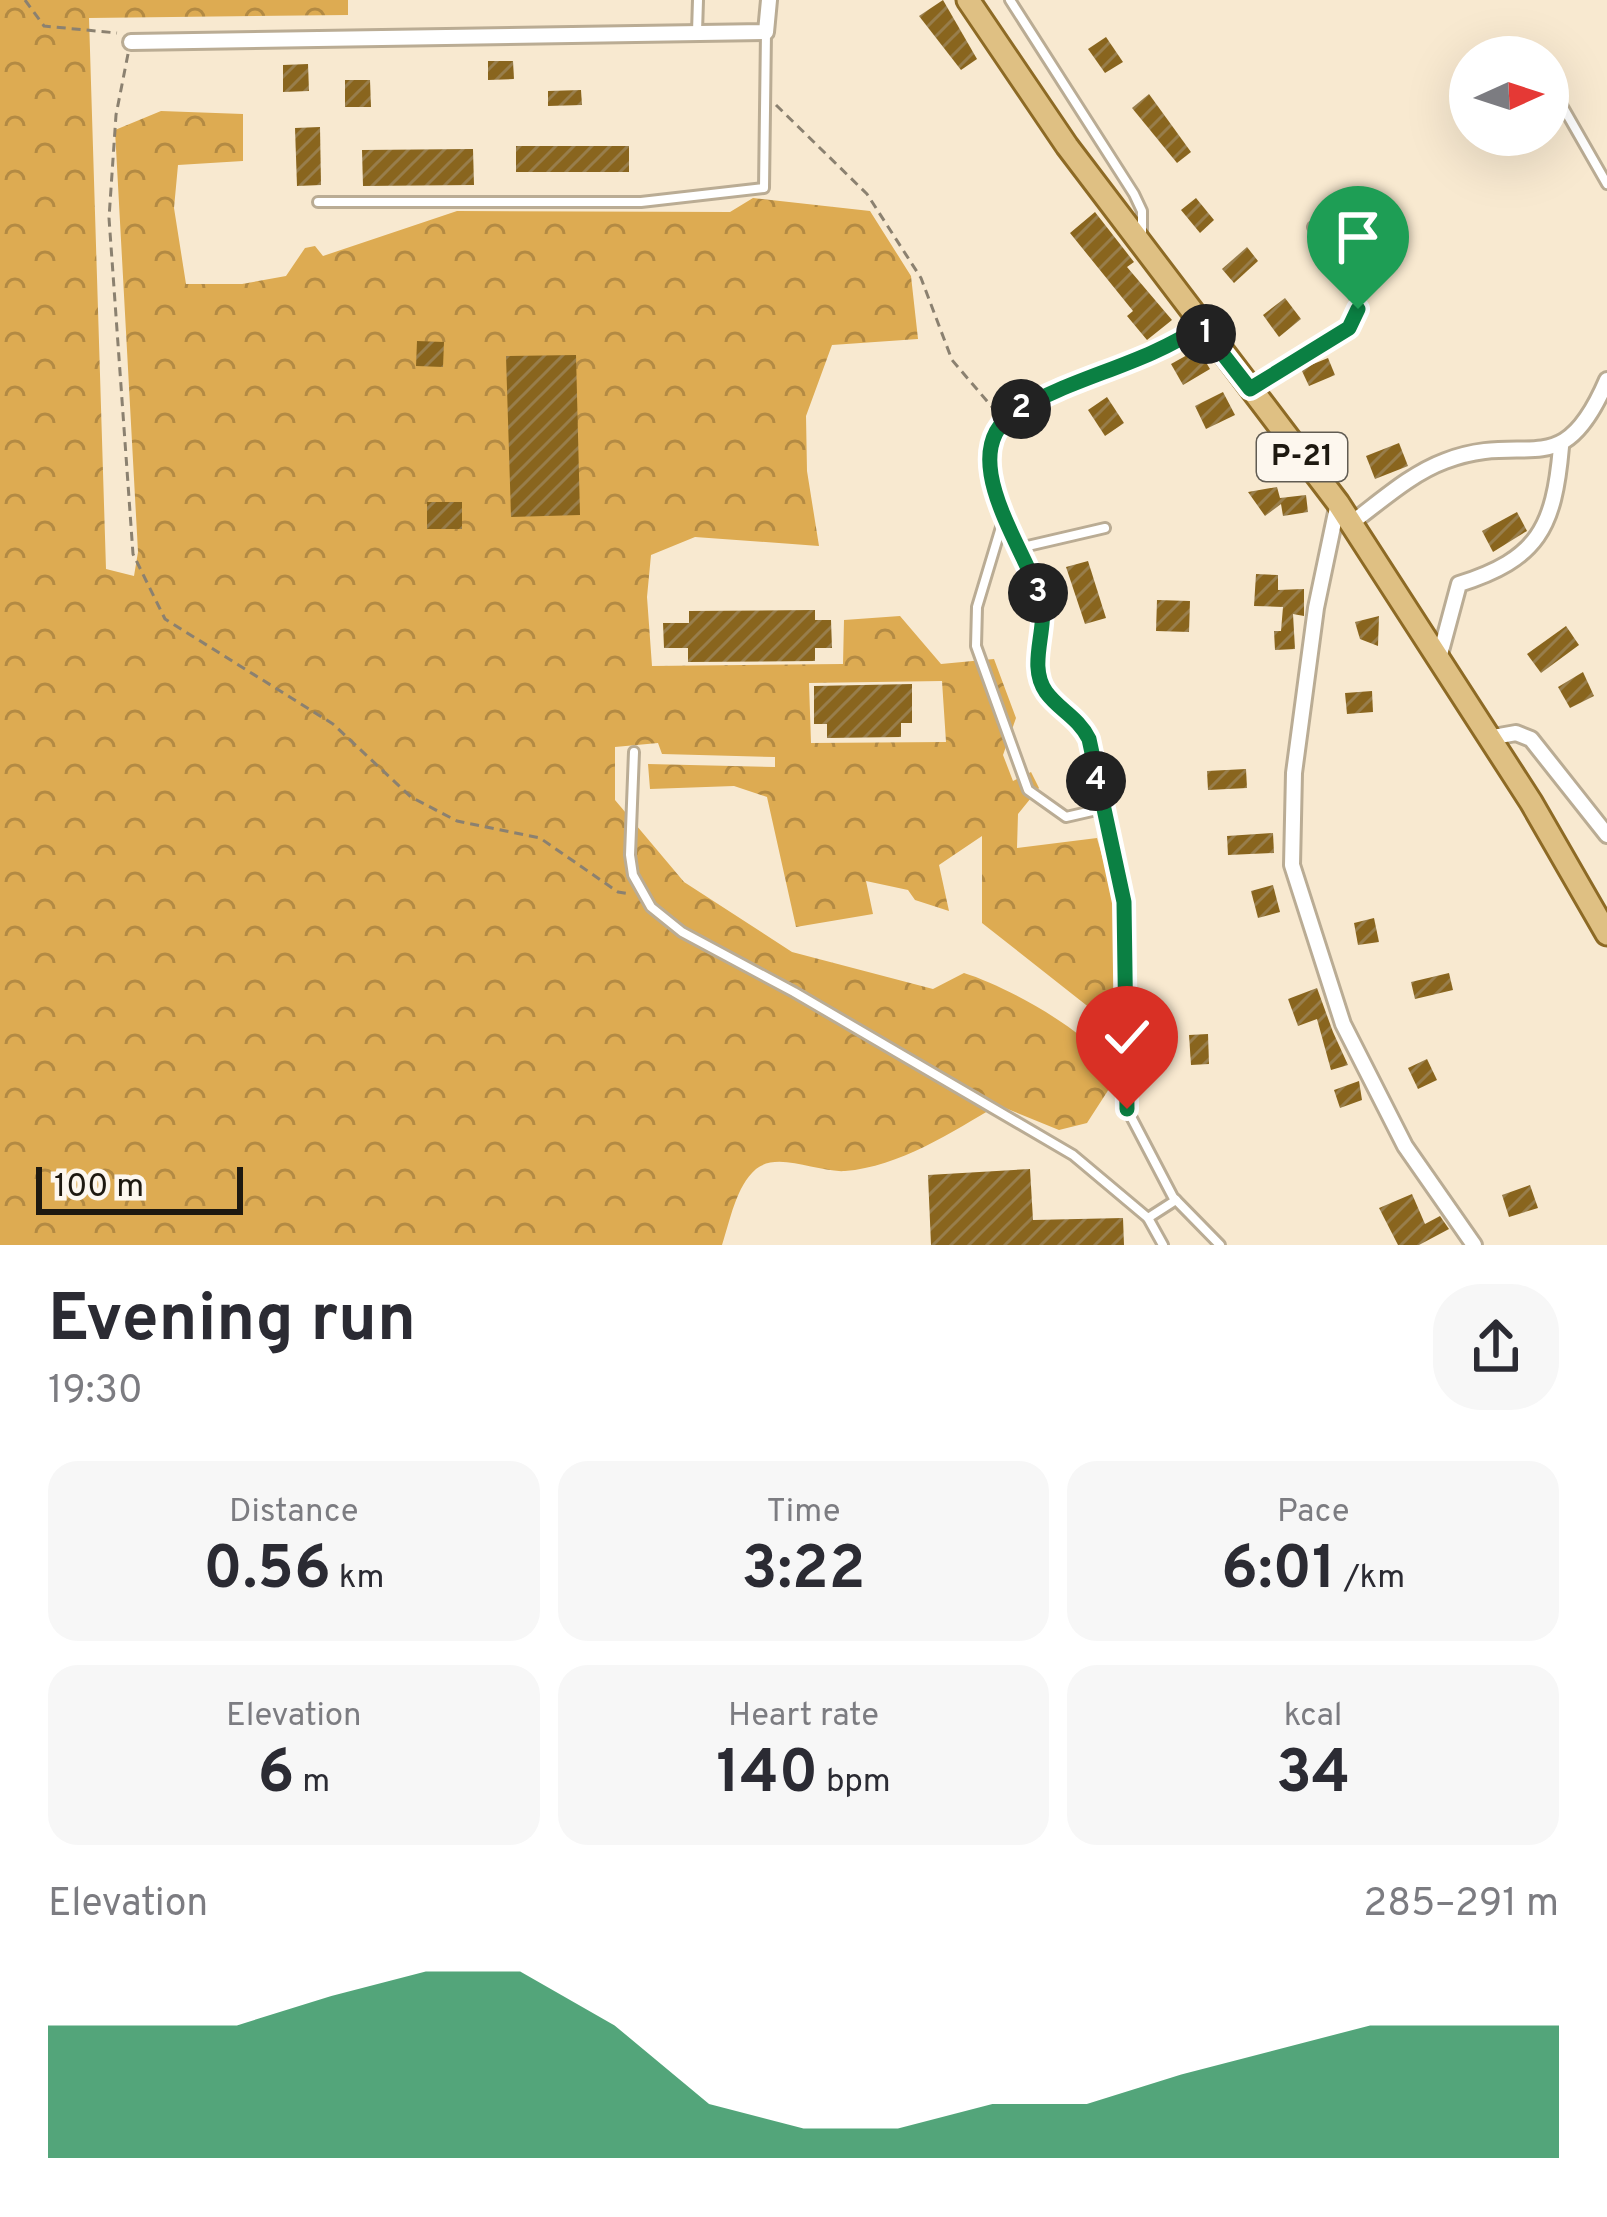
<!DOCTYPE html>
<html lang="en">
<head>
<meta charset="utf-8">
<style>
  :root { --surface:#fff; --page:#f7f7f7; --text:#2b2b33; --muted:#7c7c81; --accent:#0b8043 }
  body { margin:0; font-family:Overpass,sans-serif; background:var(--page); color:var(--text); height:100vh; display:flex; flex-direction:column; font-size:45px; white-space:nowrap }
  * { box-sizing:border-box; margin:0 }
  p { font-size:39px; color:var(--muted) }
  .icon { flex:none; width:66px; height:66px; fill:none; stroke:currentColor; stroke-width:2; stroke-linecap:round; stroke-linejoin:round }
  .map { position:relative; height:1245px; overflow:hidden }
  .drawer { display:flex; flex-direction:column; background:var(--surface); flex:1 }
  .drawer>* { flex:none }
  .needle { width:78px; rotate:87deg }
  .tools { position:absolute; left:1449px; top:36px; display:grid; gap:24px }
  .tools a { display:grid; place-items:center; width:120px; height:120px; border-radius:50%; background:var(--surface); box-shadow:0 12px 48px #0002; font-size:60px }
  .scale { position:absolute; left:36px; bottom:30px; width:207px; box-sizing:border-box; padding-left:12px; border:6px solid #1e1910; border-top:0; font-size:33px; line-height:42px; white-space:nowrap; color:#1e1910; -webkit-text-stroke:9px #fdf7ee; paint-order:stroke }
  .pin { position:absolute; display:grid; place-items:center; width:102px; height:102px; color:#fff; margin:-123px -51px; border-radius:50% 50% 50% 0; rotate:-45deg; box-shadow:0 0 12px #0007 }
  .pin .icon { rotate:45deg }
  .km { position:absolute; width:60px; height:60px; margin:-30px; border-radius:50%; background:#222; color:#fff; font-size:33px; line-height:60px; text-align:center }
  .round { display:grid; place-items:center; flex:none; width:126px; height:126px; border-radius:48px; background:var(--page) }
  .summary { display:flex; align-items:center; justify-content:space-between; height:204px; padding:0 48px }
  h1 { font-size:66px; font-weight:700; line-height:90px }
  .metrics { display:grid; grid-template-columns:repeat(3,1fr); gap:18px; height:204px; padding:12px 48px }
  .metrics div { display:grid; align-content:center; border-radius:30px; background:var(--page); text-align:center }
  .metrics b { font-size:60px; font-weight:700 }
  .metrics small { font-size:33px; font-weight:400 }
  .metrics p { font-size:33px }
  .chart { height:336px; padding:24px 48px }
  .chart p { display:flex; justify-content:space-between }
  .chart svg { width:100%; height:216px; margin-top:12px; fill:var(--accent); opacity:.7 }
  .map>svg:first-child { display:block }
  .forest { fill:url(#forest-crowns); fill-rule:evenodd }
  .building { fill:url(#building-hatch) }
  .lines { fill:none; stroke-linecap:round; stroke-linejoin:round }
  .service-casing { stroke:#baac94; stroke-width:14 }
  .minor-casing { stroke:#baac94; stroke-width:20 }
  .primary-casing { stroke:#8d6a25; stroke-width:27 }
  .path { stroke:#8b8170; stroke-width:3; stroke-dasharray:9 6; stroke-linecap:butt }
  .service { stroke:#fff; stroke-width:8 }
  .minor { stroke:#fff; stroke-width:14 }
  .primary { stroke:#dfc083; stroke-width:21 }
  .route-casing { stroke:#fff; stroke-width:24 }
  .route { stroke:#0b8043; stroke-width:15 }
  .labels { text-anchor:middle; dominant-baseline:central; stroke-width:12; stroke-linejoin:round; paint-order:stroke }
  .shield { fill:#fdf7ee; stroke:#615c53; stroke-width:3 }
  .shield-label { font-size:30px; font-weight:bold; fill:#1e1910 }
</style>
</head>
<body>
<div class="map">
<svg width="1607" height="1245" viewBox="0 0 1607 1245">
  <defs>
    <pattern id="forest-crowns" width="20" height="18" patternUnits="userSpaceOnUse" patternTransform="scale(3)"><rect width="20" height="18" fill="#ddab52"/><path d="M2 6a3 3 0 1 1 6 0M12 15a3 3 0 1 1 6 0" fill="none" stroke="#b38a43"/></pattern>
    <pattern id="building-hatch" width="6" height="6" patternUnits="userSpaceOnUse" patternTransform="scale(3)"><rect width="6" height="6" fill="#89651e"/><path d="M-1 1l2-2M0 6l6-6M5 7l2-2" fill="none" stroke="#987e4c"/></pattern>
  </defs>
  <rect width="100%" height="100%" fill="#f8e9d0"/>
  <!-- forest -->
  <path class="forest" d="M0 0H348V15L89 18 106 569 134 576 138 552 115 130 161 111 243 114V161L178 165 174 208 186 284H242L286 276 305 248 315 246 323 256 457 211 730 212 753 198 870 211 911 276 918 339 832 345 806 416 807 471 819 546 695 537 651 555 647 597 652 666 843 664 844 620 900 616 941 664 994 659 1016 718 1003 755 1013 781 1031 772 1039 788 1018 814 1017 848 1097 838 1118 912 1114 1027 982 923V836L939 865 949 911 915 900 908 890 866 881 873 914 796 927 767 797 734 786 650 789 648 764 775 767V757L662 754 658 743 615 747V800L684 882 792 952 933 989 964 973C1009 987 1095 1035 1118 1075L1087 1123 1059 1130 998 1105C952 1132 899 1167 845 1171 818 1173 778 1151 756 1169 736 1186 730 1221 722 1245H0ZM942 681 946 742 811 743 809 683Z"/>
  <!-- building -->
  <g class="building">
    <path d="M943 0 977 59 961 70 919 16Z"/>
    <path d="M1106 37 1123 62 1105 73 1088 49Z"/>
    <path d="M488 61H513L514 79 488 80Z"/>
    <path d="M308 64 309 91 283 92V65Z"/>
    <path d="M345 80H370L371 107H345Z"/>
    <path d="M581 90 582 105 548 106V91Z"/>
    <path d="M1149 94 1191 152 1177 163 1132 108Z"/>
    <path d="M320 127 321 185 297 186 295 128Z"/>
    <rect x="516" y="146" width="113" height="26"/>
    <path d="M473 149 474 185 363 186 362 150Z"/>
    <path d="M1196 198 1214 220 1200 233 1181 210Z"/>
    <path d="M1095 212 1134 262 1127 267 1172 320 1147 340 1127 316 1133 311 1070 233Z"/>
    <path d="M1247 247 1258 261 1234 283 1222 269Z"/>
    <path d="M1285 298 1301 319 1279 337 1263 315Z"/>
    <path d="M417 341 444 342 443 367 416 366Z"/>
    <path d="M1198 349 1210 369 1183 385 1171 364Z"/>
    <path d="M576 355 580 515 511 517 506 356Z"/>
    <path d="M1328 358 1335 375 1309 386 1301 369Z"/>
    <path d="M1223 392 1235 415 1206 429 1195 406Z"/>
    <path d="M1107 397 1124 423 1105 436 1088 410Z"/>
    <path d="M1399 443 1408 466 1375 479 1366 456Z"/>
    <path d="M1277 487 1280 498 1306 495 1308 512 1283 516 1281 504 1265 516 1248 492Z"/>
    <rect x="427" y="502" width="35" height="27"/>
    <path d="M1517 512 1527 531 1493 552 1482 531Z"/>
    <path d="M1088 561 1106 618 1085 624 1066 567Z"/>
    <path d="M1256 574 1278 575V590L1304 589V616L1293 614 1295 649 1275 650 1274 631H1281L1283 607 1254 606Z"/>
    <path d="M1157 600 1190 601 1189 632 1156 631Z"/>
    <path d="M815 610V620H831L832 648H815V661L688 662V648H664L663 623H689V611Z"/>
    <path d="M1379 616 1378 646 1360 639 1355 622Z"/>
    <path d="M1566 626 1579 645 1541 673 1527 654Z"/>
    <path d="M1583 672 1594 696 1570 708 1558 687Z"/>
    <path d="M912 684V723H901V737L827 738V724H814V686Z"/>
    <path d="M1372 691 1373 712 1347 714 1345 693Z"/>
    <path d="M1246 769 1247 788 1208 790 1207 771Z"/>
    <path d="M1273 833 1274 853 1228 855 1227 836Z"/>
    <path d="M1273 885 1280 912 1258 918 1251 891Z"/>
    <path d="M1374 918 1379 942 1358 945 1354 923Z"/>
    <path d="M1449 973 1453 990 1415 999 1411 982Z"/>
    <path d="M1317 988 1333 1032 1348 1065 1331 1070 1317 1019 1298 1026 1288 999Z"/>
    <path d="M1208 1034 1209 1064 1191 1065 1189 1035Z"/>
    <path d="M1427 1059 1437 1080 1418 1089 1408 1068Z"/>
    <path d="M1359 1081 1362 1100 1340 1108 1334 1090Z"/>
    <path d="M1030 1169 1033 1220 1123 1218 1124 1245H931L928 1175Z"/>
    <path d="M1530 1185 1538 1208 1509 1217 1502 1195Z"/>
    <path d="M1412 1194 1425 1224 1440 1216 1449 1229 1419 1245H1398L1379 1208Z"/>
  </g>
  <g class="lines">
    <!-- service casing -->
    <g class="service-casing">
      <g id="service">
        <path d="M1010 0 1134 194 1142 211V237"/>
        <path d="M697 32 698 0"/>
        <path d="M1548 81 1607 184"/>
        <path d="M318 202H641L764 188 766 32"/>
        <path d="M1199 327 1164 351 1018 410 992 437 990 464 1002 524 977 607 976 646 1028 790 1066 817 1101 809 1123 902 1127 1109 1173 1197 1220 1245"/>
        <path d="M1256 385 1356 318V299L1313 227"/>
        <path d="M1003 525 1028 561 1043 607 1037 658 1045 691 1077 718 1089 739 1101 809"/>
        <path d="M1019 548 1105 528"/>
        <path d="M634 752 630 855 633 875 651 907 682 932 794 992 1073 1155 1148 1218 1176 1200"/>
        <path d="M1148 1218 1163 1245"/>
      </g>
    </g>
    <!-- minor casing -->
    <g class="minor-casing">
      <g id="minor">
        <path d="M131 42 766 32 769 0"/>
        <path d="M1338 503 1316 608 1294 773 1292 865 1343 1024 1405 1146 1474 1245"/>
        <path d="M1350 524C1380 502 1410 474 1445 461 1528 429 1561 487 1607 380"/>
        <path d="M1438 662 1459 584C1538 559 1554 528 1561 447"/>
        <path d="M1488 738 1516 733 1531 739 1607 835"/>
      </g>
    </g>
    <!-- primary casing -->
    <g class="primary-casing">
      <path id="primary" d="M968 0 1067 146 1338 503 1531 802 1607 934"/>
    </g>
    <!-- path -->
    <g class="path">
      <path d="M25 0 44 26 117 33"/>
      <path d="M128 54 116 115 109 218 133 554 165 619 333 724 411 797 457 821 540 838 618 892 631 894"/>
      <path d="M776 105 867 194 921 278 952 360 998 414"/>
    </g>
    <!-- service -->
    <use href="#service" class="service"/>
    <!-- minor -->
    <use href="#minor" class="minor"/>
    <!-- primary -->
    <use href="#primary" class="primary"/>
  </g>
  <g class="lines">
    <!-- route casing -->
    <g class="route-casing">
      <path id="route" d="M1127 1109 1124 902 1089 739C1078 717 1059 710 1046 692 1027 665 1048 630 1041 601 1028 551 949 452 1017 411 1075 376 1144 365 1201 326L1250 389 1349 328 1358 309"/>
    </g>
    <!-- route -->
    <use href="#route" class="route"/>
  </g>
  <g class="labels">
    <!-- shield labels -->
    <rect class="shield" x="1257" y="433" width="90" height="48" rx="9"/>
    <g class="shield-label">
      <text x="1302" y="457">Р-21</text>
    </g>
  </g>
</svg>
<div class="tools">
<a><svg class="needle" viewBox="-14 -14 28 28"><path d="M0-13l5 13h-10z" fill="#e53935"/><path d="M0 13l5-13h-10z" fill="#7c7c81"/></svg></a>
</div>
<div class="scale">100 m</div>
<div class="pin" style="left:1358px;top:309px;background:#1e9e55"><svg class="icon" aria-label="arrive" viewBox="0 0 24 24"><path d="M6 21V4h12l-3 4 3 4H6"/></svg></div>
<div class="pin" style="left:1127px;top:1109px;background:#d93025"><svg class="icon" aria-label="check" viewBox="0 0 24 24"><path d="M5 12l5 5 9-10"/></svg></div>
<b class="km" style="left:1206px;top:334px">1</b>
<b class="km" style="left:1021px;top:409px">2</b>
<b class="km" style="left:1038px;top:593px">3</b>
<b class="km" style="left:1096px;top:781px">4</b>
</div>
<section class="drawer">
<div class="summary"><div><h1>Evening run</h1><p>19:30</p></div><a class="round"><svg class="icon" aria-label="share" viewBox="0 0 24 24"><path d="M12 15V3M7 8l5-5 5 5M5 13v7h14v-7"/></svg></a></div>
<div class="metrics">
<div><p>Distance</p><b>0.56<small> km</small></b></div>
<div><p>Time</p><b>3:22</b></div>
<div><p>Pace</p><b>6:01<small> /km</small></b></div>
</div>
<div class="metrics">
<div><p>Elevation</p><b>6<small> m</small></b></div>
<div><p>Heart rate</p><b>140<small> bpm</small></b></div>
<div><p>kcal</p><b>34</b></div>
</div>
<div class="chart"><p><span>Elevation</span>285–291 m</p>
<svg viewBox="0 0 160 44" preserveAspectRatio="none"><path d="M0 44V17L10 17L20 17L30 11L40 6L50 6L60 17L70 33L80 38L90 38L100 33L110 33L120 27L130 22L140 17L150 17L160 17V44z"/></svg>
</div>
</section>
</body>
</html>
